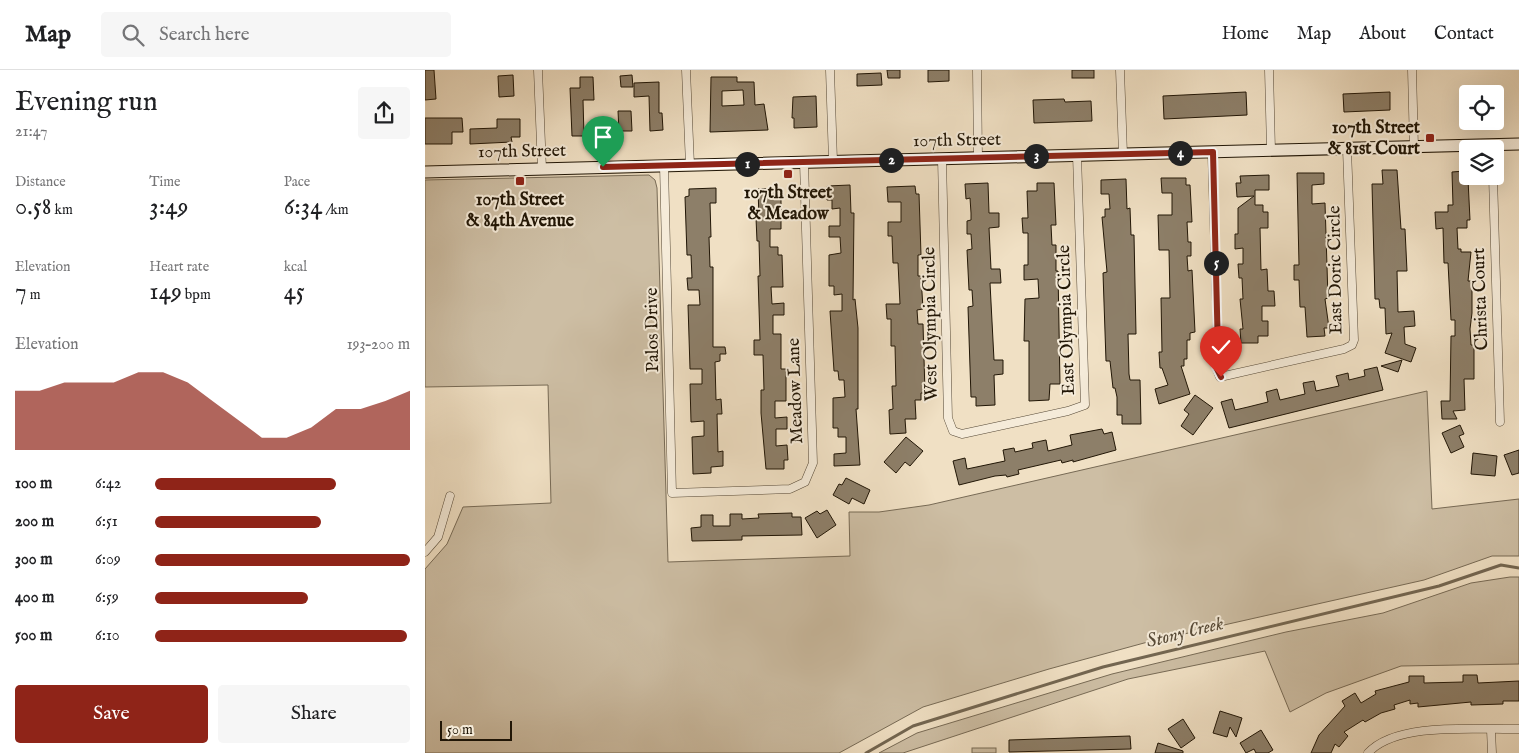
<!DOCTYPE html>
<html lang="en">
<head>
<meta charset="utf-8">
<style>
  :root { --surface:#fff; --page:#f6f6f6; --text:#202124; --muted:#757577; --line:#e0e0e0; --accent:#8f2418 }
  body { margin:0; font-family:"IM FELL English",serif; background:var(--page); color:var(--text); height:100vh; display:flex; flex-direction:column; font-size:19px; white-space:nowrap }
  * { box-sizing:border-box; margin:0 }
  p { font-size:16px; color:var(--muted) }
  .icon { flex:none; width:28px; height:28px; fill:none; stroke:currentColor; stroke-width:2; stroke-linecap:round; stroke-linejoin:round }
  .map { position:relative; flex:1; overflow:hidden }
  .sheet { display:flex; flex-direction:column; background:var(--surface); width:425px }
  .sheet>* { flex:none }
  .buttons { position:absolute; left:1034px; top:15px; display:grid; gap:10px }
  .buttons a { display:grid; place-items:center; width:45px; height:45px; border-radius:5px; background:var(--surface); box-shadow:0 5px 20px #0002; font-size:25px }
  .scale { position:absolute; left:15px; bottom:12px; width:72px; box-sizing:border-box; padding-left:5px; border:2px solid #211606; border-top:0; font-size:14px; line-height:18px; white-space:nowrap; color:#211606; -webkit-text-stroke:4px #f5ebd9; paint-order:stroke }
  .pin { position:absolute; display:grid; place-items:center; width:42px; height:42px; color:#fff; margin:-51px -21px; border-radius:50% 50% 50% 0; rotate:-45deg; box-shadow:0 0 5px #0007 }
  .pin .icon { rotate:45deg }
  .km { position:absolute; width:25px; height:25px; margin:-12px; border-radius:50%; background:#222; color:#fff; font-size:14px; line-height:25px; text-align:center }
  .round { display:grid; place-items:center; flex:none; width:52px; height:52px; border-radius:5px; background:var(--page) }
  .head { display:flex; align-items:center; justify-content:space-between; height:85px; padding:0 15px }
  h1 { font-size:28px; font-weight:600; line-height:38px }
  .stats { display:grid; grid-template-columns:repeat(3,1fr); gap:8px; height:85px; padding:5px 15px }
  .stats div { display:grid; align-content:center }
  .stats b { font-size:25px; font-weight:600 }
  .stats small { font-size:14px; font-weight:400 }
  .stats p { font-size:14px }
  .chart { height:140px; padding:10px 15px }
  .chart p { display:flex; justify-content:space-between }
  .chart svg { width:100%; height:90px; margin-top:5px; fill:var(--accent); opacity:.7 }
  .action { display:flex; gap:10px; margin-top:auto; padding:10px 15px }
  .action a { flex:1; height:58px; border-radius:5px; background:var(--accent); color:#fff; font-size:20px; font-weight:600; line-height:58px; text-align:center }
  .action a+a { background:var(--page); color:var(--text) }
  ul { padding:0 15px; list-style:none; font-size:16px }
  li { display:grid; grid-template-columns:80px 60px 1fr; align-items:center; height:38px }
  li i { height:12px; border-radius:6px; background:var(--accent) }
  header { display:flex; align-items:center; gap:30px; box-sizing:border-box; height:70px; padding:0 25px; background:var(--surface); border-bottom:1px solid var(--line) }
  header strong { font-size:24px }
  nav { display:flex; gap:28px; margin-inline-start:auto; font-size:18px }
  .search { width:350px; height:45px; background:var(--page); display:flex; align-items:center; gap:12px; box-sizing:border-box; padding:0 18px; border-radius:5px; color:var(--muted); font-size:19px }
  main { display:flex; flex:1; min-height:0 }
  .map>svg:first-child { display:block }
  .green { fill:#cdbea4; stroke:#776a55 }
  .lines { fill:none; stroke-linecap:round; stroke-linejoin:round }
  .stream { stroke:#736651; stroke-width:3 }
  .building { fill:#8d7f69; stroke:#211606; fill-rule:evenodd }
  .street-casing { stroke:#554836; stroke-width:9 }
  .secondary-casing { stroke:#211606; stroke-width:13 }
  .street { stroke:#f5ebd9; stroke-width:8 }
  .secondary { stroke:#f5ebd9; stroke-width:11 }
  .route-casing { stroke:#fff; stroke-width:10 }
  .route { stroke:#8f2418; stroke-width:6 }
  .poi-dot { fill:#8f2418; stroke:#f5ebd9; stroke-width:2 }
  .labels { text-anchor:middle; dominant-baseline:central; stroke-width:4; stroke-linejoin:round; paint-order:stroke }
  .poi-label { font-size:18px; font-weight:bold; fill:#211606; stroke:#f5ebd9 }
  .street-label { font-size:18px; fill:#211606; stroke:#f5ebd9 }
  .water-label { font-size:19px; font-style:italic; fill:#584b38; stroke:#f5ebd9 }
</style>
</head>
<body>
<header>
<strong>Map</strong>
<div class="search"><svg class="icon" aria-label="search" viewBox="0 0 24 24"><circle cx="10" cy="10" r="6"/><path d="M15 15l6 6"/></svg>Search here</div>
<nav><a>Home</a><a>Map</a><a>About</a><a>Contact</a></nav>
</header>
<main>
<section class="sheet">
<div class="head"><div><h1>Evening run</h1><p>21:47</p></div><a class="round"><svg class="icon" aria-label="share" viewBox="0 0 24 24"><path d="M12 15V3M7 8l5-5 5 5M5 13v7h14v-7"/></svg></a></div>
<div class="stats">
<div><p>Distance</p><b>0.58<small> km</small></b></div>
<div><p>Time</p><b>3:49</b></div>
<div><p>Pace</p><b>6:34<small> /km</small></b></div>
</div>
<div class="stats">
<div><p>Elevation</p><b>7<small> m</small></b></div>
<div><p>Heart rate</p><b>149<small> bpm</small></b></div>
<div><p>kcal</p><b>45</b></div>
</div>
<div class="chart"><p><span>Elevation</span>193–200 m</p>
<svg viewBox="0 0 160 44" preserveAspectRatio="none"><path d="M0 44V15L10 15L20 11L30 11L40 11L50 6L60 6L70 11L80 20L90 29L100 38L110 38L120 33L130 24L140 24L150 20L160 15V44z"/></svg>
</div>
<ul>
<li><b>100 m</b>6:42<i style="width:71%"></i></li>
<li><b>200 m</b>6:51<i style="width:65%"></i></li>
<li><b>300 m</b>6:09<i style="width:100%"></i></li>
<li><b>400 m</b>6:59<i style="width:60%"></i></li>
<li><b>500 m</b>6:10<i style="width:99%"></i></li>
</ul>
<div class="action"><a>Save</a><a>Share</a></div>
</section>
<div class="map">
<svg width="1094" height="683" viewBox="0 0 1094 683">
  <rect width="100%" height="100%" fill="#f0e0c4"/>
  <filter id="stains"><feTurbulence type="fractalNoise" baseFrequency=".004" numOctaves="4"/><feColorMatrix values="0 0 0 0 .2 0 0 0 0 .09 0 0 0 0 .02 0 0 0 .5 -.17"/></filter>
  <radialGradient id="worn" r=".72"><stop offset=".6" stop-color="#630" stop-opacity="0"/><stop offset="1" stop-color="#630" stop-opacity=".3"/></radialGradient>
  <!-- green -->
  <g class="green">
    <path d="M224 105 230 110 232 118 243 492 425 486 424 442H454L504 435 1002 321 1007 439 1094 429V486H1067L999 510 719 573 624 599 498 637 414 683H0V499L22 474 38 437 126 433 123 315 0 317V110Z"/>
    <path d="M1085 507H1094V594L976 596 901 623 865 642 840 581 703 609 478 683H454L492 663 687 604 861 562 958 543 1046 513Z"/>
    <rect x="547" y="678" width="24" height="5"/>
  </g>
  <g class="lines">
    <!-- stream -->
    <path class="stream" d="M441 683 488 656 678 597 1014 516 1076 495 1094 498"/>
  </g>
  <!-- building -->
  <g class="building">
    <path d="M0 0H9L11 29 0 30Z"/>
    <path d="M462 0H475V8H463Z"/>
    <path d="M503 0H524V11L503 12Z"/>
    <rect x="647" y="0" width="22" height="8"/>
    <path d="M456 3 457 15 432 16V4Z"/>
    <path d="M88 5 89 26 74 27 73 6Z"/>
    <path d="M207 5 208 17H196L195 6Z"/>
    <path d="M155 7H168L169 30H158L159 66H147L145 18H155Z"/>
    <path d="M286 7H312V12H329L330 35 339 34 343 60 285 62ZM318 20 319 35 297 36V21Z"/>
    <path d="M234 12V43H237L238 60 225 61 224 26 209 27V13Z"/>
    <path d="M821 22 822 45 739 49 738 26Z"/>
    <path d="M965 22V40L919 42 918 24Z"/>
    <path d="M391 26 392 57 369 58V48H367L368 27Z"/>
    <path d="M639 29 640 32 666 31 667 51 609 53 608 30Z"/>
    <path d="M193 41H206L207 61H194Z"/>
    <path d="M0 48H37L38 62H27V74H0Z"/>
    <path d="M72 49H95V67H86L87 72 45 74V59L72 58Z"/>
    <path d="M957 100H972L976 159H980L982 201H972L973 242 989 241 990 256 979 257 980 274 991 278 986 292 960 283 967 263 961 264 960 238H955L954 229H950L947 114H958Z"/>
    <path d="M1039 101V109H1043L1045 150H1042V158H1032L1033 179H1036V182H1046L1043 211H1047V243L1045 259 1046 275H1049V309H1039L1040 340 1028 341 1032 349H1017L1016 331H1025L1026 266H1030V250H1026L1023 193H1019L1018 158 1011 159 1010 142H1023V135H1028L1027 102Z"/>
    <path d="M872 103H899V114L887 115V134L900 133 903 228 900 229 904 258H899L900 266 882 267 880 237H875L874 210H869V195H874Z"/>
    <path d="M844 105V120H830V135H838V142H843V158H835L836 200 842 199 843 221H849L850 236H837V251H843V266H833V273H816L815 259H818L815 229H818L817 208H814L813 194H818V178L810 179V164H813V138L829 126 812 127 811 113H816L815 106Z"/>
    <path d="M736 108H761V115H765L767 152H762L763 172H766V186H762L763 201 767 200 770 262 765 263V270H762V289H759V296H756L765 324 734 334 730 319 743 315 737 298H735L734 282H737L736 228H745L744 180H734L733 145H747V123H737Z"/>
    <path d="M701 109 702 139 705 138 706 165H709L711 264H703L704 304 705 310H715L716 354H697V345H692V327L690 318H688L685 291H681L678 203 682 202 677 147H680V139H685L684 124H676V110Z"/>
    <path d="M563 113 564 143H574V157L564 158 566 199H575L576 213H565L569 290H578V304L569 305 570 335 551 336V327H546L543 237 548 236 547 220H544L542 180 547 179 546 164H542V151L546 150V143L545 128 541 129 540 114Z"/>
    <path d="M612 113H629L631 155H626L627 175H631V201H633L635 314H625L624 330 604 331V271H599L600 229 614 228 613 209 599 210V195H603V163H598L597 148H603L602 121H612Z"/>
    <path d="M425 115 426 143H429L428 230 430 229 433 258V339H431L435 395 409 396V384L421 383V367H413V358H408V328L420 327 419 310H414L413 301H409L405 241H417V224L409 225V216H404V185L416 183 415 167H404V156H415V138L407 139V130H402V116Z"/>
    <path d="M490 116 491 124H494L496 185H493V206H496L498 239 492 240 493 254H498L500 323H496V330H490L491 349H480L481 363 465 364 464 340 468 339 467 316H471L470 276H466V249H462L461 234H475L473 193H468L467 166H463V152H476V132H463L462 117Z"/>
    <path d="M291 118V133H285L286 167H284L285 197H288V277H300L301 284H295V291L290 292 291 330 296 329 297 344H292L293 382 298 381V396L286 397V403L268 404 267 367 279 366V351L266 352 265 314H277V299H265L263 235H275L274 220H263L262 208H267L266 185H262L260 127 264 126V119Z"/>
    <path d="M351 118 352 127H356V159H345V177H353V185H357L358 217H346L347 234 359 233V245H348V264H356V299H361V331H350V348L362 347V359H351V376L362 375 363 390H359V399H341L336 343V320H339L338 285H329V270H335L333 206H335L334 171H332L331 148H334L333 119Z"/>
    <path d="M977 290 973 302 956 296Z"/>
    <path d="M952 297 958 320 804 358 796 332 807 329 810 340 823 337 843 332 841 322 852 319 855 330 880 324 878 313 889 311 891 321 914 316 911 306 923 303 924 310 940 306 939 300Z"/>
    <path d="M770 325 788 338 768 365 756 356 764 344 759 340Z"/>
    <path d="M1035 355 1039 364 1034 366 1039 377 1026 383 1017 363Z"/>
    <path d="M677 359 679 364 687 362 691 380 648 392V390L637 393 636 390 593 400 594 404 582 407 581 405 570 406 534 415 528 391 540 388 542 399 580 391 578 380 589 378 590 382 608 378 607 373 621 370 623 381 647 375 645 365Z"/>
    <path d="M481 367 498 381 485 396 480 392 471 403 459 392Z"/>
    <path d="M1094 380V403L1087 405 1079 385Z"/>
    <path d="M1048 383 1072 386 1070 406 1046 404Z"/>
    <path d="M421 408 445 420 439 434 427 428 424 434 408 425 414 414 417 415Z"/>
    <path d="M402 440 411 455 392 468 380 448 392 441 395 444Z"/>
    <path d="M367 443V447H376L377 465 317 466V470L267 471 266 458 276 457V445H288V456H305V444H317V449L334 448 333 444Z"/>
    <path d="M1038 605H1052L1053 613 1094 611V631H1078V634L1046 635V632L993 637V633L985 634V630L969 635 970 639 956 643 940 652 938 650 919 662 923 666 914 677 910 674 906 683H886L894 665 920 636 917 631 930 623 936 633 951 624 950 621 984 612V606H999V613L1038 612Z"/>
    <path d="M795 641 817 648 811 667 805 657 802 667 788 663Z"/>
    <path d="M758 649 770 668 756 678 743 659Z"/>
    <path d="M836 660 848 680 843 683H831L829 679 821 683 815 673Z"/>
    <path d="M705 666 706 679 584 682V670Z"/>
    <path d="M733 673 758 681V683H730Z"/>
  </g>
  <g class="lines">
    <!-- street casing -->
    <g class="street-casing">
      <g id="street">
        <path d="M113 0 117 99"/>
        <path d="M261 0 265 95"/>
        <path d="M405 0 408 91"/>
        <path d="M552 0 553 88"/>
        <path d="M695 0 698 84"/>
        <path d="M844 0 846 80"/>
        <path d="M987 0 989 77"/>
        <path d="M787 82 793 281 791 297 795 307 919 279 927 275 929 270 922 79"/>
        <path d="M517 89 523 348 528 361 537 364 643 341 660 335 652 85"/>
        <path d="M239 96 247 423 365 419 380 412 388 393 379 92"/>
        <path d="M1068 106 1075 352"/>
        <path d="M0 482 13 467 25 426"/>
        <path d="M1066 660 1067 683"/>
        <path d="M943 683C972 651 1053 660 1094 659"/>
      </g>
    </g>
    <!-- secondary casing -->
    <g class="secondary-casing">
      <path id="secondary" d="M0 102 1094 74"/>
    </g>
    <!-- street -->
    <use href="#street" class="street"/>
    <!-- secondary -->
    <use href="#secondary" class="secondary"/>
  </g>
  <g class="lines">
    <!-- route casing -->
    <g class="route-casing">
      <path id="route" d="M178 97 788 82 793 281 791 297 796 307"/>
    </g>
    <!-- route -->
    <use href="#route" class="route"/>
  </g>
  <!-- markers -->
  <g class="poi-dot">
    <rect x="1000" y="63" width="10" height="10" rx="2.5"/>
    <rect x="358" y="99" width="10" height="10" rx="2.5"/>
    <rect x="90" y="106" width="10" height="10" rx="2.5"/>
  </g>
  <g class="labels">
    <!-- poi labels -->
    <g class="poi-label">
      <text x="995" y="58" text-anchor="end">107th Street<tspan x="995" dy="21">&amp; 81st Court</tspan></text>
      <text x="363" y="123">107th Street<tspan x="363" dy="21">&amp; Meadow</tspan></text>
      <text x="95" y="130">107th Street<tspan x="95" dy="21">&amp; 84th Avenue</tspan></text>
    </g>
    <!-- street labels -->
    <g class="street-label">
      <text transform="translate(532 71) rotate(-1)">107th Street</text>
      <text transform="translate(97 82) rotate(-1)">107th Street</text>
      <text transform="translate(911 200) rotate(-91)">East Doric Circle</text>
      <text transform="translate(1056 229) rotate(-92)">Christa Court</text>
      <text transform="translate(642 250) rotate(-92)">East Olympia Circle</text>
      <text transform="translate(506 254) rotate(-91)">West Olympia Circle</text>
      <text transform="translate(228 260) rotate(-91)">Palos Drive</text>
      <text transform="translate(371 321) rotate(-92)">Meadow Lane</text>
    </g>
    <!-- water labels -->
    <g class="water-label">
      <text transform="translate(760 563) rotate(-14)">Stony Creek</text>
    </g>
  </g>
  <rect width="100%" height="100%" filter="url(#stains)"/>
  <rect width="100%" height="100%" fill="url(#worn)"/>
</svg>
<div class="buttons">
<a><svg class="icon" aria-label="locate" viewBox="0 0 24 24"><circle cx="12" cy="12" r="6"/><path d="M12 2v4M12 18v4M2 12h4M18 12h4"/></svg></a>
<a><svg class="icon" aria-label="layers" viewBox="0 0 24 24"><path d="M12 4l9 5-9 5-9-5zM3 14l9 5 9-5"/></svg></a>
</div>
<div class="scale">50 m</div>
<div class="pin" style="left:178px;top:97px;background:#1e9e55"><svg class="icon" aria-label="arrive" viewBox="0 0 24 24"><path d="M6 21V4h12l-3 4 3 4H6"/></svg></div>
<div class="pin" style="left:796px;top:307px;background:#d93025"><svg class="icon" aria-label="check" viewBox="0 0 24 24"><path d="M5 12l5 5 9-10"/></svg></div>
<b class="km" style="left:322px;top:94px">1</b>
<b class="km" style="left:466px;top:90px">2</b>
<b class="km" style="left:611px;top:86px">3</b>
<b class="km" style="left:755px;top:83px">4</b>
<b class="km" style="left:791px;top:193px">5</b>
</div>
</main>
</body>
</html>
